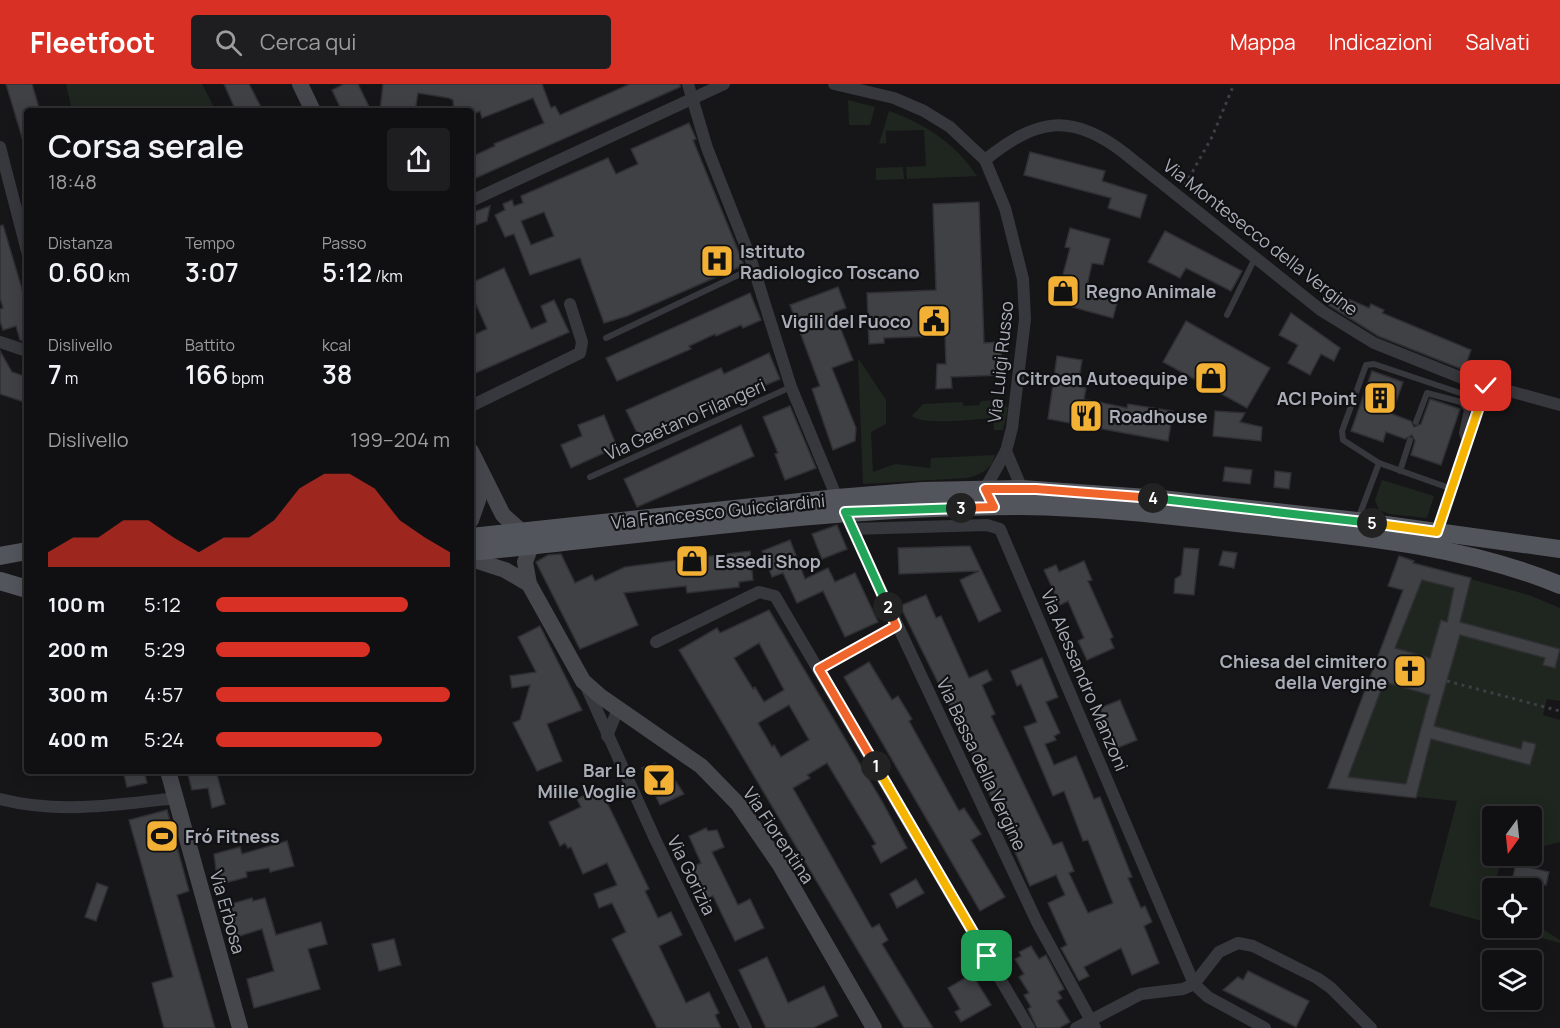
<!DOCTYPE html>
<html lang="it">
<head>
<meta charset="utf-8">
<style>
  :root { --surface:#101012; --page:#1e1e20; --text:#f1f3f6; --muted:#9c9d9f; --line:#303032; --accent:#d93025 }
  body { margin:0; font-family:Manrope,sans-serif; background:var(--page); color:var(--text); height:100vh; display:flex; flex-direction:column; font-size:22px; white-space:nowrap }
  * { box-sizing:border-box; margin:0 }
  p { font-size:20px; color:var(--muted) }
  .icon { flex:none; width:33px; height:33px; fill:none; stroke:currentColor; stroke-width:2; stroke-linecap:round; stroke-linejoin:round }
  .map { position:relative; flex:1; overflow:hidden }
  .side { position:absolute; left:24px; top:24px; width:450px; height:666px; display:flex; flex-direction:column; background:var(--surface); border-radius:6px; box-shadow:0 3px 15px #0003,0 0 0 2px var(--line) }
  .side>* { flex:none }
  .needle { width:39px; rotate:195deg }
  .buttons { position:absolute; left:1482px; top:722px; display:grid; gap:12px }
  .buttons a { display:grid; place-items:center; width:60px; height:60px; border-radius:6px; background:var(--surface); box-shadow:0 3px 15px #0003,0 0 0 2px var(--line); font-size:30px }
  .pin { position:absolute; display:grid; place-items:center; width:51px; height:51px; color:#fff; margin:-26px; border-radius:12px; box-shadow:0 3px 9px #0006 }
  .km { position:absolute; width:30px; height:30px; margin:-15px; border-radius:50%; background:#222; color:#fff; font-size:16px; line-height:30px; text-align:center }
  .round { display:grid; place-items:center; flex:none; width:63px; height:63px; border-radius:6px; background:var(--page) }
  .overview { display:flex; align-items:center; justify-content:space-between; height:102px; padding:0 24px }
  h1 { font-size:33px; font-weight:600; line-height:45px }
  .stats { display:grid; grid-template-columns:repeat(3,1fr); gap:9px; height:102px; padding:6px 24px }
  .stats div { display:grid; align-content:center }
  .stats b { font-size:26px; font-weight:600 }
  .stats small { font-size:16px; font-weight:400 }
  .stats p { font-size:16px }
  .chart { height:168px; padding:12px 24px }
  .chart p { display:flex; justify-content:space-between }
  .chart svg { width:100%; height:108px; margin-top:6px; fill:var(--accent); opacity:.7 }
  ul { padding:0 24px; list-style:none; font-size:20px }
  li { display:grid; grid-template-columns:96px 72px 1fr; align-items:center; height:45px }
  li i { height:15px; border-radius:8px; background:var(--accent) }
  header { display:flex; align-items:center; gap:36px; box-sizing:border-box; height:84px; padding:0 30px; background:var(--accent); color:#fff }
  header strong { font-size:28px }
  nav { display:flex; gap:33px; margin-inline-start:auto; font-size:21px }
  .search { width:420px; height:54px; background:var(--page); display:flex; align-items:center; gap:15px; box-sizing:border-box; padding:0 21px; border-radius:6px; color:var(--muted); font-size:22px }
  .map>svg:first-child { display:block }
  .green { fill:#1e261f }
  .building { fill:#404145; stroke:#303034; stroke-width:1.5; fill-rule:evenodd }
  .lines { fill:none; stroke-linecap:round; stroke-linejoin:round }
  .path { stroke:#3d3f44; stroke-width:3; stroke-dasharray:3 4.5; stroke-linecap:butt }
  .lane { stroke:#37383d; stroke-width:6 }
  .street { stroke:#37383d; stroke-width:12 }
  .secondary { stroke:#45474d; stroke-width:16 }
  .primary { stroke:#53555c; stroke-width:18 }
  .split-1-casing { stroke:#fff; stroke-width:12 }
  .split-2-casing { stroke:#fff; stroke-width:12 }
  .split-3-casing { stroke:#fff; stroke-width:12 }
  .split-4-casing { stroke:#fff; stroke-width:12 }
  .split-5-casing { stroke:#fff; stroke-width:12 }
  .split-6-casing { stroke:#fff; stroke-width:12 }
  .split-1 { stroke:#f5b400; stroke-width:8 }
  .split-2 { stroke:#f0652b; stroke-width:8 }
  .split-3 { stroke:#22a559; stroke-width:8 }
  .split-4 { stroke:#f0652b; stroke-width:8 }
  .split-5 { stroke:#22a559; stroke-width:8 }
  .split-6 { stroke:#f5b400; stroke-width:8 }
  .labels { text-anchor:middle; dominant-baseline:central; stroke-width:4.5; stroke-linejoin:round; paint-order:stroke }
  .street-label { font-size:18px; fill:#a8adb8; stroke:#111113 }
  .poi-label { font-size:18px; font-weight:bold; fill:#a8adb8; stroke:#111113; text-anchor:start }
</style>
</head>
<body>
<header>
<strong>Fleetfoot</strong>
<div class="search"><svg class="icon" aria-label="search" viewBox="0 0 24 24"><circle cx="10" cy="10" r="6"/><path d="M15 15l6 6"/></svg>Cerca qui</div>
<nav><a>Mappa</a><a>Indicazioni</a><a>Salvati</a></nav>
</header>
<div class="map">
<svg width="1560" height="944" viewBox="0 0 1560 944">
  <rect width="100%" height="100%" fill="#161618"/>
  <!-- green -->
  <g class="green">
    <path d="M66 0H202L216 27H72Z"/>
    <path d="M848 16 875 23 870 41H849Z"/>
    <path d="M889 27C924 39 956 60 977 92L907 95 906 83 926 82 924 46 886 47V59L879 60Z"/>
    <path d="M903 83 904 95 876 96V84Z"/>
    <path d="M858 274 886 316V340L871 348 873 388 895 380 930 384 931 374 995 371C992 385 980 391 967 394L863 400Z"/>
    <path d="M998 316 1008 324 1003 346H994L993 334C976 335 923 342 912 332L923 320 962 318 964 322 979 321 981 317Z"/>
    <path d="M1382 396 1434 412 1427 434 1389 430 1379 426 1375 416Z"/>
    <path d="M1413 479 1529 511 1560 524V617L1547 615 1543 631 1560 636V758L1532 765V732H1492V771H1508L1503 772 1489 819 1481 824 1486 832 1492 828V840L1429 822 1457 717 1328 704Z"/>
    <path d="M1532 838 1560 856V859L1502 843H1532Z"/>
  </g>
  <!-- building -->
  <g class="building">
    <path d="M6 0H32L40 27H27V59L24 60Z"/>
    <path d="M224 0H249L263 27H236Z"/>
    <path d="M344 0H358L371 27H342L332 6Z"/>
    <path d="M383 0H542L551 24 555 22 560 31 630 0H680V3L471 96V73L495 62 494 60 544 39 533 14 482 34 480 27 471 31V27H454L453 16 449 14 418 9 415 27H380Z"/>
    <path d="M689 39 696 55 693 56 744 181 627 232 604 239 580 174 530 191 514 150 505 153 495 131 505 126 503 120 512 116 514 122 523 119 521 112 608 74 616 90 638 80 631 65ZM544 128 554 152 531 161 521 137Z"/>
    <path d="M1030 68 1105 87 1102 97 1147 111 1140 134 1108 124 1111 114 1024 91Z"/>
    <path d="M979 118 984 259 1001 258 1002 291 951 293 952 304 936 305 937 280H946L945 252 884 254V259L869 260 867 209 936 206 933 120Z"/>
    <path d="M490 122 487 137 471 143V129Z"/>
    <path d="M3 141 27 222V258L20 256 16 242 3 246 0 237V225L3 224 0 214V142Z"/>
    <path d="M1070 144 1110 155 1103 181 1092 179 1087 202 1119 211 1113 234 1072 223 1073 217 1057 213 1070 164 1065 163Z"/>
    <path d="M1165 147 1242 187 1231 207 1186 184 1180 194 1148 178Z"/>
    <path d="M504 184 531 245 547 238 541 222 554 216 569 248 471 291V252L487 245 471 209V199Z"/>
    <path d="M838 203 846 224 834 228 853 276 832 284 856 344 855 357 833 366 812 305 820 302 790 221Z"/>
    <path d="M1327 206 1369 224 1371 220 1384 226 1382 229 1471 266 1464 286 1378 252 1322 217Z"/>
    <path d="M750 209 761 236 743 244 741 241 716 252 715 250 689 262 691 265 617 297 606 274Z"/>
    <path d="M1291 229 1340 264 1334 277 1321 270 1310 291 1288 279 1298 261 1279 251Z"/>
    <path d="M1186 237 1270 284 1247 324 1163 278Z"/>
    <path d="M0 267 12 288 27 293V319L0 310Z"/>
    <path d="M769 269 780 295 761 303 760 300 734 312 735 315 640 355 626 326 721 284 724 290Z"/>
    <path d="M1057 272 1082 276 1078 302 1086 304 1084 315 1127 324 1128 320 1173 327 1168 357 1048 335Z"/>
    <path d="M1372 287 1403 298 1392 330 1411 337 1414 343 1421 340 1430 315 1460 325 1441 381 1411 371 1415 357 1412 351 1405 355 1386 348 1383 358 1351 347Z"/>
    <path d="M790 322 816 384 785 396 775 370 778 369 763 333Z"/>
    <path d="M1215 327 1245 329 1240 338 1262 343 1261 357 1213 352Z"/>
    <path d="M604 331 617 363 571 384 561 361 582 352 578 341Z"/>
    <path d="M741 341 754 372 637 423 624 395Z"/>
    <path d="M1225 383 1252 386 1250 400 1223 397Z"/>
    <path d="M1275 387 1291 389 1289 405 1274 403Z"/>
    <path d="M837 441 847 465 822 475 812 450Z"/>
    <path d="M790 456 805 495 828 484 835 498 855 489 878 538 845 553 823 507 797 519 783 489 772 493 762 467Z"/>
    <path d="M970 462 1001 527 979 538 960 496 979 487 899 490 898 464Z"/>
    <path d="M1184 464 1199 465 1194 511 1174 509 1175 495 1181 491Z"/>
    <path d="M750 467 753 496 739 498V503L687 509 686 502 624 509 638 541 580 565 536 478 548 471 561 470 575 499 592 491 595 497 625 483Z"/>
    <path d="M1223 467 1237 469 1234 484 1219 481Z"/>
    <path d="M1399 472 1414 477 1413 479 1471 494 1460 538 1560 565 1555 584 1543 581 1545 574 1460 551 1434 642 1521 665 1523 657 1536 660 1530 681 1431 655 1416 714 1328 704 1403 506 1388 502ZM1422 496 1454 504 1447 538 1441 536 1430 574 1395 564ZM1384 598 1430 611 1406 700 1348 693Z"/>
    <path d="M1084 477 1092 496 1088 497 1113 553 1110 555 1114 564 1087 576 1078 557 1084 554 1068 517 1060 521 1044 486 1056 481 1059 488Z"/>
    <path d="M926 511 936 534 941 532 969 594 987 586 992 596 982 601 995 630 991 632 1053 761 1062 758 1074 787 1069 789 1088 829 1113 819 1088 756 1083 757 1064 707 1053 712 1024 643 1037 638 1021 600 1017 602 1011 587 1042 574 1058 613 1046 618 1060 649 1054 652 1056 656 1045 660 1054 681 1076 672 1094 715 1100 713 1132 793 1128 794 1141 824 1145 822 1152 838 1144 842 1159 879 1132 891 1121 864 1084 883 1089 892 1079 897 1061 864 1067 861 1048 819 1065 811 1056 791 1030 802 961 645 900 522Z"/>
    <path d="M769 526 883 719 907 764 881 779 872 762 876 760 827 679 807 691 810 694 793 704 872 844 879 840 888 856 882 860 933 944H904L679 566 717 544 720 549ZM759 559 784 606 764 618 755 603 753 605 734 574ZM789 621 809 656 781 673 774 661 772 663 758 639Z"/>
    <path d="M540 542 582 626 547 640 562 677 537 687 513 639 520 636 530 601 512 604 510 592 536 588 518 553Z"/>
    <path d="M869 578 892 616 898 612 912 635 909 637 959 727 964 724 981 750 971 756 1005 813 980 827 844 593Z"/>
    <path d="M1120 616 1137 656 1117 664 1100 624Z"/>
    <path d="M655 679 669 687 684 710 660 721 642 684Z"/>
    <path d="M123 687H144L147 699 127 703Z"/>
    <path d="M187 687H216L225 720 212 724 208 704 192 706Z"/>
    <path d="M600 704 649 805 645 807 658 834 671 828 682 851 659 862 686 919 709 908 719 929 715 931 721 944H657L612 855 626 848 612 819 599 824 594 810 617 801 607 779 583 790 571 763 568 764 565 759 560 762 549 738 581 723 577 715Z"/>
    <path d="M167 726 189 807 177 811 215 944H164L152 899 173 893 129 736Z"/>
    <path d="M706 744 708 747 717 746 724 763 712 768 738 821 750 815 764 844 735 857 713 812 707 815 692 783 701 779 689 752Z"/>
    <path d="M287 757 294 782 270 788 269 784 246 788 247 793 218 801 214 770 240 763 242 770Z"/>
    <path d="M1516 780 1549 788 1546 801 1513 792Z"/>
    <path d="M916 795 924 809 897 824 890 810Z"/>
    <path d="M97 799 108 803 96 837 85 833Z"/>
    <path d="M252 814 253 817 265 814 276 851 321 838 327 860 308 865 320 905 254 924 247 895 274 887 262 845 236 853 224 822Z"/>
    <path d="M394 855 401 881 379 887 372 860Z"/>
    <path d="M1031 862 1039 875 1046 871 1064 905 1058 908 1062 914 1057 917 1070 938 1059 944H1037L1028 925 1031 923 1024 911 1029 909 1019 893 1024 890 1015 875 1021 872 1019 868Z"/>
    <path d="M767 873 788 919 824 902 838 932 813 944H766L739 886Z"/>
    <path d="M1248 887 1309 917 1296 943 1223 906 1238 893 1243 896Z"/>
    <path d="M972 890 991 921 961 938 955 928 960 925 948 904Z"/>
  </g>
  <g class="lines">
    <!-- path -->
    <g class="path">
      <path d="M1185 101 1212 53 1234 0"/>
      <path d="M1447 597 1560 627"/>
    </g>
    <!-- lane -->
    <g class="lane">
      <path d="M1227 231 1256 172"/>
      <path d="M606 254 753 184"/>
      <path d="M1416 338 1427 309 1461 318 1467 326 1462 349 1466 361"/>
      <path d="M1400 387 1410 356"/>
      <path d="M590 393 791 303"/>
      <path d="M1358 435 1379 379"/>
      <path d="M1438 445C1453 402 1467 359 1481 316L1374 280 1366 281 1342 347 1343 356 1379 379 1452 405"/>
    </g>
    <!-- street -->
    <g class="street">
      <path d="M688 0 707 64 750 173 791 303 837 414"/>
      <path d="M834 0 894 14 924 27 950 43 985 76 1005 124 1023 195 1025 235 1012 344 1006 367 985 405"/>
      <path d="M0 63 27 167"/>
      <path d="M985 76C1035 36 1069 27 1123 68L1322 227 1374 259 1462 294 1560 321"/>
      <path d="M471 117 724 0"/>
      <path d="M0 258 27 267"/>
      <path d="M471 322 580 269 582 258 570 220"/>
      <path d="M1006 367 1022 405"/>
      <path d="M849 438 1037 838 1095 944"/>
      <path d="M852 445 987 441 1000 445 1194 900 1208 913 1265 944"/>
      <path d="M656 558 759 508 775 512 1029 944"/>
      <path d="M819 585 896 542"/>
      <path d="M585 600 655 755 746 944"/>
      <path d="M607 652 618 625"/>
      <path d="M0 715C58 730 117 721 176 714"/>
      <path d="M1076 944 1141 910 1183 905 1194 900 1219 868 1238 859 1253 862 1317 894 1331 904 1371 944"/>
    </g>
    <!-- secondary -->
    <g class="secondary">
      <path d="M300 0 313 27"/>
      <path d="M471 367 503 431 521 447"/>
      <path d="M471 436 478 416 481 390"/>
      <path d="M531 462 525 478 529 500 583 597 600 612 701 682 738 720 780 781 874 944"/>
      <path d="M471 475 505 486 529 500"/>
      <path d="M168 687 240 944"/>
    </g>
    <!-- primary -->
    <g class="primary">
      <path d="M471 453 837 414 923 407 1022 405 1161 415 1357 437 1560 465"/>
      <path d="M471 468C654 450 836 422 1021 422 1106 423 1190 434 1274 443 1370 453 1471 464 1560 501"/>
      <path d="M0 472 27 467"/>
      <path d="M0 497 27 505"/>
    </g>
  </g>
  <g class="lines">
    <!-- split-1 casing -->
    <g class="split-1-casing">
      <path id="split-1" d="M876 682 987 872"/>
    </g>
    <!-- split-2 casing -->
    <g class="split-2-casing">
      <path id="split-2" d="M876 682 819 585 896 542 888 523"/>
    </g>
    <!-- split-3 casing -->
    <g class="split-3-casing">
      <path id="split-3" d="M888 523 845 428 961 424"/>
    </g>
    <!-- split-4 casing -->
    <g class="split-4-casing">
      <path id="split-4" d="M961 424 994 423 985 405H1036L1153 414"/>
    </g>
    <!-- split-5 casing -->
    <g class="split-5-casing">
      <path id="split-5" d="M1153 414 1372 439"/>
    </g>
    <!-- split-6 casing -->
    <g class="split-6-casing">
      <path id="split-6" d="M1372 439 1437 448 1486 302"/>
    </g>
    <!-- split-1 -->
    <use href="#split-1" class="split-1"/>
    <!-- split-2 -->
    <use href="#split-2" class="split-2"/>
    <!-- split-3 -->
    <use href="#split-3" class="split-3"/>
    <!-- split-4 -->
    <use href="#split-4" class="split-4"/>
    <!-- split-5 -->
    <use href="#split-5" class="split-5"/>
    <!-- split-6 -->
    <use href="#split-6" class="split-6"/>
  </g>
  <!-- icons -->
  <defs>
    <g id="hospital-square" transform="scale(1.725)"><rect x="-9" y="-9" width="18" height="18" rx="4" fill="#f2b134" stroke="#111113"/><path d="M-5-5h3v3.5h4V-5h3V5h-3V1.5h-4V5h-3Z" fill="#111"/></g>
    <g id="shop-square" transform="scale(1.725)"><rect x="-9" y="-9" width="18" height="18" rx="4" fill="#f2b134" stroke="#111113"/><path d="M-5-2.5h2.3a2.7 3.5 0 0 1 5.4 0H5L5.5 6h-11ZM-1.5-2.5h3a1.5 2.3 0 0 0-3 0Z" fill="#111"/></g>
    <g id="civic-square" transform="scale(1.725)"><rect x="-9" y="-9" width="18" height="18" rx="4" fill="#f2b134" stroke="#111113"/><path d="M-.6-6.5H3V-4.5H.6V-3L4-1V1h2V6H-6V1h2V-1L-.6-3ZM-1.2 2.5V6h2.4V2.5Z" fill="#111"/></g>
    <g id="building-square" transform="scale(1.725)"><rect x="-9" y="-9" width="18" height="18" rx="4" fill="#f2b134" stroke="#111113"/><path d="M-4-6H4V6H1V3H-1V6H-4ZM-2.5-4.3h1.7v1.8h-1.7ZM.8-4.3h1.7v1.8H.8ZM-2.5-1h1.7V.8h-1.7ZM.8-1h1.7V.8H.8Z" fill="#111"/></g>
    <g id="restaurant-square" transform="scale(1.725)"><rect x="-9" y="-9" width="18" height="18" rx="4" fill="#f2b134" stroke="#111113"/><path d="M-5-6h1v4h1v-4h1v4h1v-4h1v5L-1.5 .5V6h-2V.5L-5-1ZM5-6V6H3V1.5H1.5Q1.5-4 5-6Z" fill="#111"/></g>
    <g id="church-square" transform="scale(1.725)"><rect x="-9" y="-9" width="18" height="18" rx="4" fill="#f2b134" stroke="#111113"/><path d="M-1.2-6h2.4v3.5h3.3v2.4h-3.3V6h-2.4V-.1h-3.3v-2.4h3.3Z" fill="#111"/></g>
    <g id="bar-square" transform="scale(1.725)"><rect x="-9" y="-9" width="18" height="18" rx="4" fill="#f2b134" stroke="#111113"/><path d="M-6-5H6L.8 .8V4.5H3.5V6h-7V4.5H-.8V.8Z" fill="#111"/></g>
    <g id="stadium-square" transform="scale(1.725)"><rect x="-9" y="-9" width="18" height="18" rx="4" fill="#f2b134" stroke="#111113"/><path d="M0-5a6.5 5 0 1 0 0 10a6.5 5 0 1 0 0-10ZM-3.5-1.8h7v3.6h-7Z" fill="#111"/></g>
  </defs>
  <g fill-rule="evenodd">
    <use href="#hospital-square" x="717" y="177"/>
    <use href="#shop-square" x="1063" y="207"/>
    <use href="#civic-square" x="934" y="237"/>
    <use href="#shop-square" x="1211" y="294"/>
    <use href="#building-square" x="1380" y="314"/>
    <use href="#restaurant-square" x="1086" y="332"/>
    <use href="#shop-square" x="692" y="477"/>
    <use href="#church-square" x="1410" y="587"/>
    <use href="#bar-square" x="659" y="696"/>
    <use href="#stadium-square" x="162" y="752"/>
  </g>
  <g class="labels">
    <!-- street labels -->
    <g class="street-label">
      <text transform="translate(1261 153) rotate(38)">Via Montesecco della Vergine</text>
      <text transform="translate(1000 278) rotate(-84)">Via Luigi Russo</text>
      <text transform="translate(685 335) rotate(-24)">Via Gaetano Filangeri</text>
      <text transform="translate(718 427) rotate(-6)">Via Francesco Guicciardini</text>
      <text transform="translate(1085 596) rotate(67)">Via Alessandro Manzoni</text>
      <text transform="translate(982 680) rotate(65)">Via Bassa della Vergine</text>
      <text transform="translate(779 751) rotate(56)">Via Fiorentina</text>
      <text transform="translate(692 791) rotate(64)">Via Gorizia</text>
      <text transform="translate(228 828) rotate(74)">Via Erbosa</text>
    </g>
    <!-- poi labels -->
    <g class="poi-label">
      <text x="740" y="167">Istituto<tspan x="740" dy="21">Radiologico Toscano</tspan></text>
      <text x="1086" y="207">Regno Animale</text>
      <text x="911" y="237" text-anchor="end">Vigili del Fuoco</text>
      <text x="1188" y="294" text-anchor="end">Citroen Autoequipe</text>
      <text x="1357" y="314" text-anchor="end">ACI Point</text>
      <text x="1109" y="332">Roadhouse</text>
      <text x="715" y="477">Essedi Shop</text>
      <text x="1387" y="577" text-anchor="end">Chiesa del cimitero<tspan x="1387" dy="21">della Vergine</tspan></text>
      <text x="636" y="686" text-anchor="end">Bar Le<tspan x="636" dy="21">Mille Voglie</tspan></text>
      <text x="185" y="752">Fró Fitness</text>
    </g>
  </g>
</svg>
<div class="buttons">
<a><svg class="needle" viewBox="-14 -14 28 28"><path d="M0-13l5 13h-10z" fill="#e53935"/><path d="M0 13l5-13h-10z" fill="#9c9d9f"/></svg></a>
<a><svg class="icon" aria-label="locate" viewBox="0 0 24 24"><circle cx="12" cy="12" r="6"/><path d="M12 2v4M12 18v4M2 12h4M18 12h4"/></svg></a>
<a><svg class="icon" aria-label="layers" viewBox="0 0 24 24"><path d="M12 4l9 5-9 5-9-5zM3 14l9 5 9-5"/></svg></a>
</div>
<div class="pin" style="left:987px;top:872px;background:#1e9e55"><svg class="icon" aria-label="arrive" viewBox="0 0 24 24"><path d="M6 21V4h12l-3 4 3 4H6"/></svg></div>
<div class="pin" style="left:1486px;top:302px;background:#d93025"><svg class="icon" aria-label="check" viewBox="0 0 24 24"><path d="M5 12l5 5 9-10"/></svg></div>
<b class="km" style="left:876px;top:682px">1</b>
<b class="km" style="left:888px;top:523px">2</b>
<b class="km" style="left:961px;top:424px">3</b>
<b class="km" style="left:1153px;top:414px">4</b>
<b class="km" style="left:1372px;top:439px">5</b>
<section class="side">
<div class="overview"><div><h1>Corsa serale</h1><p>18:48</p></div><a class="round"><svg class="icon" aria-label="share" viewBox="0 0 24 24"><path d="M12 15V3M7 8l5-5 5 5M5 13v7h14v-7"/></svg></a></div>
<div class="stats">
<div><p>Distanza</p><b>0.60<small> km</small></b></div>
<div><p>Tempo</p><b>3:07</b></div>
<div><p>Passo</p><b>5:12<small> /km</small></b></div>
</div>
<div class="stats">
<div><p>Dislivello</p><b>7<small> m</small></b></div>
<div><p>Battito</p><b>166<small> bpm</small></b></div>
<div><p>kcal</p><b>38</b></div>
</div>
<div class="chart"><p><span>Dislivello</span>199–204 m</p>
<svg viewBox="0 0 160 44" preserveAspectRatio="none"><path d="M0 44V38L10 32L20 32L30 25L40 25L50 32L60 38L70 32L80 32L90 25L100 12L110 6L120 6L130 12L140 25L150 32L160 38V44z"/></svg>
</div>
<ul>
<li><b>100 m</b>5:12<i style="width:82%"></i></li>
<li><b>200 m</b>5:29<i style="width:66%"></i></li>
<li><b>300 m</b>4:57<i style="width:100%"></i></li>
<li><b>400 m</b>5:24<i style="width:71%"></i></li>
</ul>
</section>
</div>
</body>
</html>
